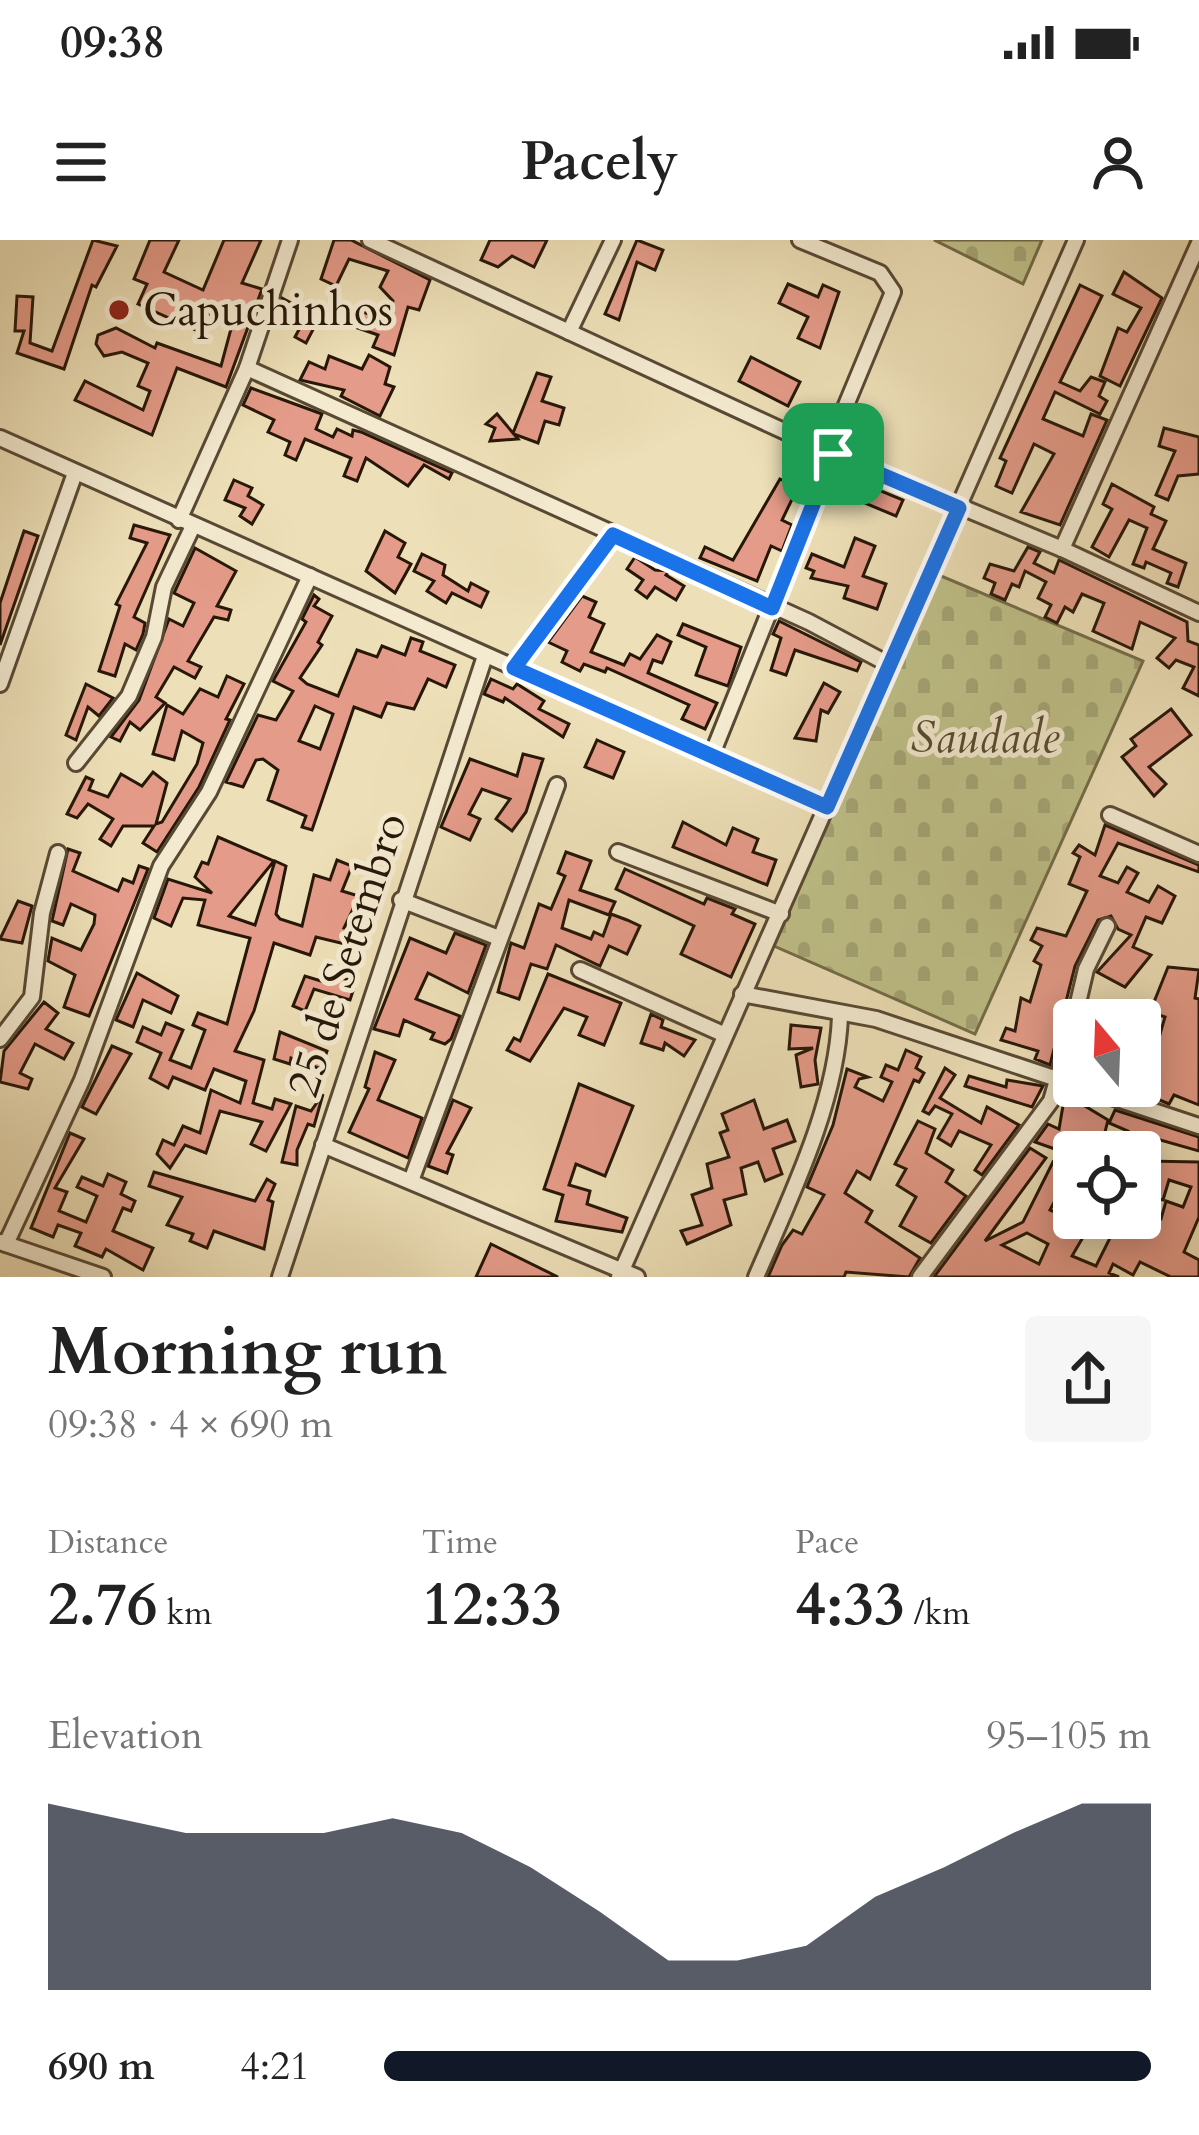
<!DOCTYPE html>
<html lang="en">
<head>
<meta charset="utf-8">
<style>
  :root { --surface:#fff; --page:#f6f6f6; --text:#222; --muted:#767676; --accent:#111827 }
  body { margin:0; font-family:Cardo,serif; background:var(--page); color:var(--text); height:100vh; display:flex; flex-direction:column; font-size:45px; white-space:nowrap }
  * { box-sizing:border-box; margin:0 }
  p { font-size:39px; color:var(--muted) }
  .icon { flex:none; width:66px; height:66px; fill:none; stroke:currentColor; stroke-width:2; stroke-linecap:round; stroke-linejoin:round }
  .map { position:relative; height:1037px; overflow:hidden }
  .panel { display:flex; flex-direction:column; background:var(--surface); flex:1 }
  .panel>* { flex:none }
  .needle { width:78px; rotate:341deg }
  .tools { position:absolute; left:1053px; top:759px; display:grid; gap:24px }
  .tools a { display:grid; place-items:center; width:108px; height:108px; border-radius:12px; background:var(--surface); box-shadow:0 6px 30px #0003; font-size:60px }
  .pin { position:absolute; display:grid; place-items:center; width:102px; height:102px; color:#fff; margin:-51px; border-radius:24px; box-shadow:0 6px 18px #0006 }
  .round { display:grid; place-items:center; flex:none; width:126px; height:126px; border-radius:12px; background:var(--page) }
  .summary { display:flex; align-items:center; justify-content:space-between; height:204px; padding:0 48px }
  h1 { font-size:66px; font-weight:700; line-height:90px }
  .metrics { display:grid; grid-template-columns:repeat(3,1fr); gap:18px; height:204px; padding:12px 48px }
  .metrics div { display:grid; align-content:center }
  .metrics b { font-size:60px; font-weight:700 }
  .metrics small { font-size:33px; font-weight:400 }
  .metrics p { font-size:33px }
  .chart { height:336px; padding:24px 48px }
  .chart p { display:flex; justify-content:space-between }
  .chart svg { width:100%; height:216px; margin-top:12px; fill:var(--accent); opacity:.7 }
  ul { padding:0 48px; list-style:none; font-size:39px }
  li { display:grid; grid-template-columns:192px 144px 1fr; align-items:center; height:90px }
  li i { height:30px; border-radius:15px; background:var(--accent) }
  .status { display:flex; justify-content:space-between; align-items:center; height:84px; padding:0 60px; background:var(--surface); direction:ltr }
  .status svg { height:33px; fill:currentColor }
  header { display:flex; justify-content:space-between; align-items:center; height:156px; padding:0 48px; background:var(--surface); font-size:54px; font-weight:700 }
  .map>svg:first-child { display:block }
  .cemetery { fill:url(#cemetery-stones); stroke:#736c48; stroke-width:3 }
  .building { fill:#e59b89; stroke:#271708; stroke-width:3; fill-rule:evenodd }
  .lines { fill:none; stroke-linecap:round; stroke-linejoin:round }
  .minor-casing { stroke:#584934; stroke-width:20 }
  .minor { stroke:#f3ead0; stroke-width:14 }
  .route-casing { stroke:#fff; stroke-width:24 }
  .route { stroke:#1a73e8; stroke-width:15 }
  .poi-dot { fill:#8f2418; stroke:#f3ead0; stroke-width:4.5 }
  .labels { text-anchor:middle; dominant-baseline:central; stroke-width:10; stroke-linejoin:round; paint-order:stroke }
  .poi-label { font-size:45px; fill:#271708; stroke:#f3ead0; text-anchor:start }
  .park-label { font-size:45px; font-style:italic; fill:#554a2f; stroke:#f3ead0 }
  .street-label { font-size:45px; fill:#271708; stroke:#f3ead0 }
</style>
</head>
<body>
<div class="status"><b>09:38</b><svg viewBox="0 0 49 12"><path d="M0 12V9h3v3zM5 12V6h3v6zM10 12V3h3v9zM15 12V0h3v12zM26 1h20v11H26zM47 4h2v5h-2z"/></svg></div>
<header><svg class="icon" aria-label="menu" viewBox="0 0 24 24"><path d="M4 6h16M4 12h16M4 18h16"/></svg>Pacely<svg class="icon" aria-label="person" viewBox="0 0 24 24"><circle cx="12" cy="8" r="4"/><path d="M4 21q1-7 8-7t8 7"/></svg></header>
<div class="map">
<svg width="1199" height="1037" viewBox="0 0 1199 1037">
  <defs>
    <pattern id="cemetery-stones" width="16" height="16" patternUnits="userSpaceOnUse" patternTransform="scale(3)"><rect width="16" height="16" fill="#bfc089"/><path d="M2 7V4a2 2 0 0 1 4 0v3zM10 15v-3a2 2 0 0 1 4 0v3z" fill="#a4a475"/></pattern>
  </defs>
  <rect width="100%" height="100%" fill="#eddfb7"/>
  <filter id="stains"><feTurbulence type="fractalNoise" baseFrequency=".00167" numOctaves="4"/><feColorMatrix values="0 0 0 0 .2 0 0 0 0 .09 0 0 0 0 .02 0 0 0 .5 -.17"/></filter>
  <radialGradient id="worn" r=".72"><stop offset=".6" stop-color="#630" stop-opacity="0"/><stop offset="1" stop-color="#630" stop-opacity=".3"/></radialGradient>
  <!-- cemetery -->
  <g class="cemetery">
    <path d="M934 0H1042L1023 44Z"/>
    <path d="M934 333 1143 421 975 794 774 706Z"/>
  </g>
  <!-- building -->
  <g class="building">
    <path d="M93 0 117 6 96 47 92 45 64 129 17 113 24 91H15L17 56 33 57 30 103 52 111Z"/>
    <path d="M150 0H179L164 32 203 50 224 0H261L242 43 262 49 226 147 177 128 152 195 75 160 85 141 143 170 150 151 138 146 148 123 122 112 104 116 96 104 98 95 116 88 155 108 157 103 221 126 232 85 207 73 198 91 138 64 147 44 134 39Z"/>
    <path d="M334 0H351L430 40 419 70 408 67 394 115 373 107 378 95 355 87 360 71 387 80 393 61 380 47 388 31 349 19 336 46 321 39Z"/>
    <path d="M490 0H547L534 27 512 16 498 27 481 20Z"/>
    <path d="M637 0 663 10 655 30 637 22 619 80 605 74Z"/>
    <path d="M1124 32 1162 58 1120 146 1100 136 1118 88 1127 92 1141 68 1113 54Z"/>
    <path d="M788 44 818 57 823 45 839 52 820 108 798 98 808 77 779 63Z"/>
    <path d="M1080 45 1102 56 1060 142 1080 151 1091 137 1105 142 1099 156 1107 161 1100 174 1055 152 1043 179 1083 196 1091 174 1107 180 1060 285 1021 272 1054 214 1034 204 1012 253 996 246 1006 221 1000 218Z"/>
    <path d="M282 58 319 78 306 103 295 97 302 84 278 72Z"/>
    <path d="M369 115 390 127 385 144 394 147 380 176 341 156 344 150 300 140 309 122 325 129 329 116 362 129Z"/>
    <path d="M751 117 800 142 788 166 739 141Z"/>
    <path d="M537 133 551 137 542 161 564 168 559 185 545 181 538 203 514 194 518 199 490 201 495 188 486 184 497 174 513 193Z"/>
    <path d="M251 148 322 174 316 189 333 197 337 189 352 196 353 190 361 192 452 233 449 239 424 225 408 246 366 218 357 241 344 236 351 218 305 199 296 220 285 215 290 202 268 192 274 180 243 165Z"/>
    <path d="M1164 188 1199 197V234L1178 236 1168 260 1156 255 1175 211 1159 206Z"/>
    <path d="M780 239 798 247 782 280 792 285 782 311 771 306 757 341 700 318 705 307 733 320Z"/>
    <path d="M234 240 252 248 248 256 263 265 252 284 240 276 245 268 225 260Z"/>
    <path d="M857 241 903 260 896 276 848 256Z"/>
    <path d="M1112 244 1154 267 1151 274 1166 281 1153 309 1186 323 1178 347 1167 343 1171 333 1146 322 1144 328 1133 324 1147 288 1129 280 1109 317 1092 307 1112 269 1103 264Z"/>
    <path d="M134 285 170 295 134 377 145 383 143 394 136 410 125 404 115 436 99 431 120 366 116 364 147 303 130 298Z"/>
    <path d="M24 291 38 296 0 405V363Z"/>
    <path d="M385 291 405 303 398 317 411 324 395 353 366 331Z"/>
    <path d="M855 298 875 306 863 336 886 344 877 369 844 358 848 346 811 338 814 331 806 328 812 314 844 327Z"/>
    <path d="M1028 307 1040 312 1034 323 1054 333 1059 320 1187 382 1188 401 1199 405V456L1183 448 1194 427 1176 420 1169 428 1157 418 1175 398 1140 382 1132 409 1093 391 1104 363 1082 354 1073 372 1065 367 1057 383 1045 377 1051 365 1038 358 1046 342 1025 331 1019 347 1012 344 1005 360 991 354 995 343 984 338 990 324 1014 331Z"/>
    <path d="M195 308 236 331 217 366 231 370 228 380 214 377 188 421 201 427 195 438 174 427 156 457 165 463 140 490 130 482 120 501 111 497 139 460 169 379 183 386 194 363 174 353Z"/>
    <path d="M422 314 445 325 443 335 468 351 471 343 488 352 481 367 452 353 446 363 427 351 434 341 414 331Z"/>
    <path d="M635 317 655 330 669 331 666 335 684 346 676 360 655 347 647 358 636 350 643 340 627 329Z"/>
    <path d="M314 355 319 359 314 366 332 376 318 402 322 405 300 438 307 444 338 456 357 410 377 417 382 406 405 415 411 398 423 402 420 411 455 425 446 447 428 439 414 469 387 463 381 477 354 467 312 590 302 587 306 576 268 560 278 530 263 519 256 520 243 547 226 542 258 475 276 480 293 451 273 441 306 382 302 379ZM315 466 333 474 320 509 299 501Z"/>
    <path d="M582 356 596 362 589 377 604 384 591 412 624 425 630 414 640 419 657 395 671 402 662 423 653 420 648 433 717 463 705 489 682 479 689 465 607 428 605 432 584 424 580 431 562 422 567 411 548 402Z"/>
    <path d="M779 381 861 422 857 431 795 410 786 435 771 430 781 398 773 394Z"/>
    <path d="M683 384 741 407 728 446 696 435 706 407 678 395Z"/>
    <path d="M227 436 244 444 226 479 230 480 199 547 157 612 143 603 154 586H123L111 606 100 599 113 579 88 564 77 578 67 574 86 537 93 540 89 550 108 557 121 534 142 546 153 532 167 543 156 584 162 582 197 524 203 503 182 491 174 520 153 514 167 465 183 474 200 449 218 457Z"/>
    <path d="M491 439 513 449 517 444 544 461 539 469 569 484 563 497 505 458 503 462 484 454Z"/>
    <path d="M824 443 840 452 828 473 821 470 816 501 795 498Z"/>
    <path d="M86 444 113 458 99 476 88 467 76 500 66 495Z"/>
    <path d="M1171 469 1191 495 1149 527 1166 544 1154 556 1122 517 1136 506 1131 499Z"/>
    <path d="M597 500 624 512 613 538 585 527Z"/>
    <path d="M523 514 543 519 526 572 512 591 496 579 510 559 482 549 469 574 480 579 470 600 441 587 470 519 517 536Z"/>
    <path d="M683 582 726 605 733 588 758 599 753 612 776 620 767 645 673 607Z"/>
    <path d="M1105 585 1199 625V632L1118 603 1100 636 1118 643 1127 627 1138 633 1127 652 1149 662 1158 646 1175 656 1162 683 1146 677 1133 707 1151 715 1125 747 1097 732 1131 695 1118 689 1111 676 1098 680 1075 726 1050 825 1035 819 1038 811 1001 800 1006 788 1015 791 1021 758 1030 762 1041 725 1034 721 1042 706 1031 700 1037 688 1066 696 1087 651 1069 644 1080 617 1073 613 1079 605 1095 615Z"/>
    <path d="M218 597 274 621 229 676 255 685 275 621 286 626 276 674 280 679 302 686 314 635 330 640 337 620 352 626 342 651 372 660 369 671 354 667 344 688 357 691 353 706 316 697 310 715 274 703 254 771 235 811 264 820 253 863 272 869 275 859 291 864 266 911 251 904 262 882 220 871 206 913 185 905 170 928 157 914 163 900 174 905 183 886 200 893 211 850 240 863 246 841 214 829 205 850 173 837 168 848 150 838 161 813 137 802 143 787 161 795 166 783 183 790 170 820 191 828 205 790 193 785 198 773 227 784 250 698 198 685 205 660 183 658 171 686 154 678 168 639 212 653 195 637 202 622 208 624Z"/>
    <path d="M68 609 80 613 73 631 118 651 123 639 133 643 139 626 148 629 89 776 64 767 75 735 48 721 52 698 81 710 94 684 95 675 71 664 63 685 52 681Z"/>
    <path d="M566 612 591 621 580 650 615 662 609 675 569 660 562 688 591 699 594 692 603 696 611 674 627 680 640 686 627 714 609 706 600 726 556 705 547 729 531 724 519 759 498 752 511 703 524 708 539 664 551 669 565 636 558 633Z"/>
    <path d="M625 629 704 664 707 658 735 669 732 674 755 684 731 737 681 714 694 686 616 649Z"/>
    <path d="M18 661 32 666 22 703 0 699Z"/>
    <path d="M455 693 486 705 468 753 428 733 416 759 460 776 451 799 445 804 431 799 434 793 404 780 399 796 374 789 410 698 446 713Z"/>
    <path d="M1168 727 1199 730 1195 758 1199 759V865L1174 855 1169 864 1143 853 1165 777 1150 772Z"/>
    <path d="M323 732 356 742 350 760 314 749 305 771 293 766 305 736 321 741Z"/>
    <path d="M137 733 178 756 171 773 143 760 133 787 116 780Z"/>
    <path d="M548 734 621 763 604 805 579 795 587 777 564 768 530 821 507 810 514 798 520 801Z"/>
    <path d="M44 762 58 773 46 789 73 803 64 819 35 804 20 833 32 839 28 849 0 842 4 811Z"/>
    <path d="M651 774 663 780 661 787 695 800 684 816 665 803 663 810 641 803Z"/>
    <path d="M791 785 821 788 815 820 818 844 801 847 796 815 813 808 789 809Z"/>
    <path d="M280 792 327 811 321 829 291 818 290 824 274 819Z"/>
    <path d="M112 806 131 814 96 874 82 867Z"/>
    <path d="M906 810 921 817 916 828 924 833 919 842 914 840 870 939 857 931 845 953 872 971 866 982 920 1018 909 1037 846 1032 844 1037H768L782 1005 793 990 802 994 824 955 807 947 833 885 847 829 868 837 859 839 855 847 883 861 892 842 881 837 886 825 898 830Z"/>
    <path d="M375 812 395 820 378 860 422 878 408 918 349 892 369 849 365 847Z"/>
    <path d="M945 828 955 835 940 858 981 883 987 867 1019 885 982 935 975 930 991 905 959 891 951 906 938 898 952 874 935 866 929 874 923 871Z"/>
    <path d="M969 836 1006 847 1007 840 1043 846 1032 867 965 846Z"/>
    <path d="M579 844 633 866 605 936 576 924 569 945 590 951 587 964 627 978 622 992 556 981 563 955 544 949Z"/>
    <path d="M323 854 314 886 308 884 297 910V925L282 922 296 866 311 871Z"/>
    <path d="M1065 854 1108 880 1100 912H1063L1035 902 1048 884 1059 889Z"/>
    <path d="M453 860 471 868 447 913 453 915 447 933 428 926Z"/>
    <path d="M754 860 764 889 787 880 795 901 773 909 782 934 765 941 758 922 741 928 746 954 724 960 731 985 687 1004 681 991 702 985 692 955 712 948 707 924 729 917 720 893 728 890 722 874Z"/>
    <path d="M1115 870 1199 897V911L1157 899 1152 912H1121L1128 891 1109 883Z"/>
    <path d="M918 881 935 889 926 913 953 930 946 942 966 956 931 1003 900 986 916 957 897 945 906 929 895 924Z"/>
    <path d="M70 893 84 899 55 948 67 952 59 971 86 982 97 956 77 947 82 937 103 946 108 934 126 942 121 954 135 961 131 971 123 968 113 991 153 1008 143 1030 106 1009 102 1017 75 1006 81 993 58 985 53 997 31 988Z"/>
    <path d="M1030 908 1046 918 985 1001 1023 982 1053 922 1074 935V958L1061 949 1050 970 1089 987 1072 1016 1096 1026 1110 998 1097 992 1103 978 1122 987 1126 978 1161 979 1166 961 1183 967 1191 947 1169 940 1163 960 1145 955 1151 933H1146V921L1199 922V977L1184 1012 1199 1020V1037H1171L1140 1022 1133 1035 1113 1024 1109 1033 1119 1037H934ZM1027 993 1048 1004 1039 1024 1002 1005Z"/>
    <path d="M154 932 255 961 267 939 275 944 268 960 273 962 264 1009 214 991 207 1008 190 1001 193 994 167 985 182 957 149 946Z"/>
    <path d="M491 1004 558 1037H476Z"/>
  </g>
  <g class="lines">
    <!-- minor casing -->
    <g class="minor-casing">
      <g id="minor">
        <path d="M370 0 827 211 1062 309 1199 373"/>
        <path d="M800 0 880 33 893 52 827 211"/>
        <path d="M569 92 613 0"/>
        <path d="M247 128 809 382 890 425"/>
        <path d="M0 198 827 567"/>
        <path d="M179 280 247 128 290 0"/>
        <path d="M1062 309 1199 3"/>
        <path d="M514 428 613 295"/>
        <path d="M0 444 75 233"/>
        <path d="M711 517 833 213"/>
        <path d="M76 523 129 456 154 397 164 347 193 286"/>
        <path d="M1110 575 1199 614"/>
        <path d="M618 612 781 674"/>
        <path d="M401 660 499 698"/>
        <path d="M580 730 723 794"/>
        <path d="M742 754 876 779 1199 886"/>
        <path d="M1074 780 1086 729 1107 686"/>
        <path d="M0 799 32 757 42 673 58 613"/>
        <path d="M323 905 637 1037"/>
        <path d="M411 941 557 545"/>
        <path d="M0 1002 103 1037"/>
        <path d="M6 1004 82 840 161 626 209 552 310 336"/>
        <path d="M280 1037 485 416"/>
        <path d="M619 1037 1076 0"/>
        <path d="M756 1037C790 958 837 863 840 776"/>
        <path d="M920 1037 1051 861 1074 781"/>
      </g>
    </g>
    <!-- minor -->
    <use href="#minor" class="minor"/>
  </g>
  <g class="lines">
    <!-- route casing -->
    <g class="route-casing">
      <path id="route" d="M833 214 959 268 827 567 514 428 613 295 772 368Z"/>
    </g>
    <!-- route -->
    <use href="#route" class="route"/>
  </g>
  <!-- markers -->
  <circle class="poi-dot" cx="119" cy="70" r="12"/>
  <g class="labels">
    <!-- poi labels -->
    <g class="poi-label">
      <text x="143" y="70">Capuchinhos</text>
    </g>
    <!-- park labels -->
    <g class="park-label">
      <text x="985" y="497">Saudade</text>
    </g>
    <!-- street labels -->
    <g class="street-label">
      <text transform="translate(347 715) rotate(-72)">25 de Setembro</text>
    </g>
  </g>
  <rect width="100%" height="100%" filter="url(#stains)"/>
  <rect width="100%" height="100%" fill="url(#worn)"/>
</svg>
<div class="tools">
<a><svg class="needle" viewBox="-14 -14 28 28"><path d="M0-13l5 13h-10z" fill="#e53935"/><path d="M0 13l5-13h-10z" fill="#767676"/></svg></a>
<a><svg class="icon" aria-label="locate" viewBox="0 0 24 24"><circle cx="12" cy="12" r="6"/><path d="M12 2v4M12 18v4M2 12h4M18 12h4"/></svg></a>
</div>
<div class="pin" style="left:833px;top:214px;background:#1e9e55"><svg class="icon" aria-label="arrive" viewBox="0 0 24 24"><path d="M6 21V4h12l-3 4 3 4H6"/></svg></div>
</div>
<section class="panel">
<div class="summary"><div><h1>Morning run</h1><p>09:38 · 4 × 690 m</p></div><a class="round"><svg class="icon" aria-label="share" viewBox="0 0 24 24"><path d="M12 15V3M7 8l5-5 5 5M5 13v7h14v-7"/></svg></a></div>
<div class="metrics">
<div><p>Distance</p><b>2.76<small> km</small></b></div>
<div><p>Time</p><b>12:33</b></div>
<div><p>Pace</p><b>4:33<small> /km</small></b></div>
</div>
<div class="chart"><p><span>Elevation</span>95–105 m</p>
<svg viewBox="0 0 160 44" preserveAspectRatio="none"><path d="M0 44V6L10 9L20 12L30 12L40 12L50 9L60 12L70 19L80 28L90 38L100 38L110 35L120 25L130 19L140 12L150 6L160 6V44z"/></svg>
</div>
<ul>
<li><b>690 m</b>4:21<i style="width:100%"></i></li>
</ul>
</section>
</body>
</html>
